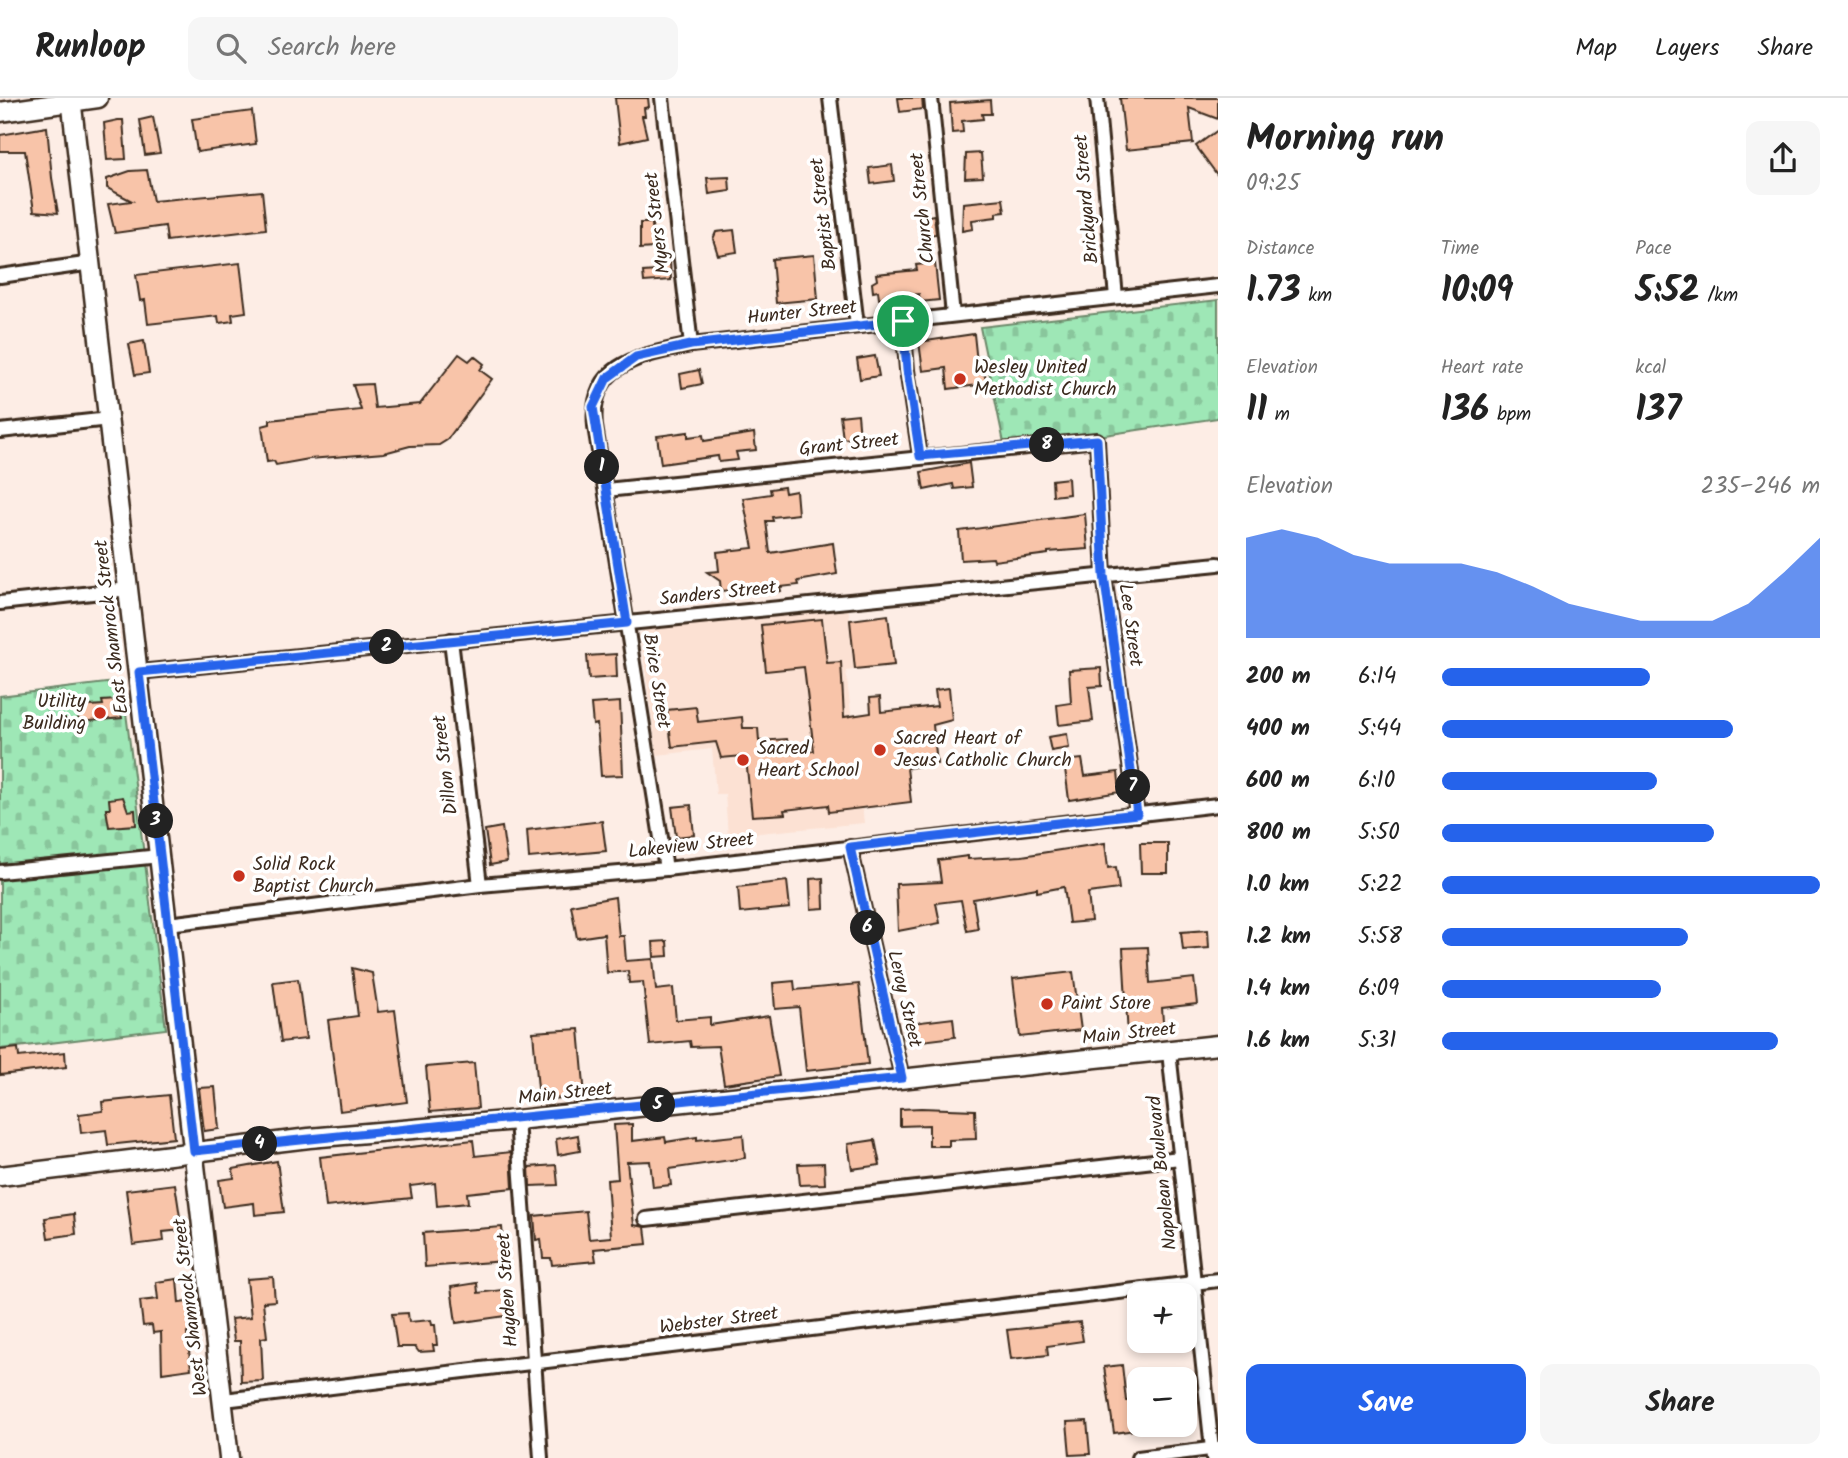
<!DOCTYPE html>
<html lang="en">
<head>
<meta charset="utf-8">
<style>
  :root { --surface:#fff; --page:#f6f6f6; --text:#222; --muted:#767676; --line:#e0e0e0; --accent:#2563eb }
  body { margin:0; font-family:Kalam,sans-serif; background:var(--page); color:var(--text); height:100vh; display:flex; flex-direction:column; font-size:26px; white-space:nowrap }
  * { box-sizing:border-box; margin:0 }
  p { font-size:23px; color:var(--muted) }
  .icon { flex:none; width:38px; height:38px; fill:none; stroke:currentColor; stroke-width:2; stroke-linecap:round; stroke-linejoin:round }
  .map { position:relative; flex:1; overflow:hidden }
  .side { display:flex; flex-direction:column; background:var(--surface); width:630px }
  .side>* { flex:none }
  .buttons { position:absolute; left:1127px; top:1185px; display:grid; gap:14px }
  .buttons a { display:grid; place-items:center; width:70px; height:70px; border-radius:14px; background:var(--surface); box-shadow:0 4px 10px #0003; font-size:35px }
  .pin { position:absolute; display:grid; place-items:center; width:60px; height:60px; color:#fff; margin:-30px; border:4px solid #fff; border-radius:50%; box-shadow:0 2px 7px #0007 }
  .km { position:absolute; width:35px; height:35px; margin:-18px; border-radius:50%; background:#222; color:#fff; font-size:19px; line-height:35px; text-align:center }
  .round { display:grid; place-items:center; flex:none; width:74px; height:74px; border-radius:14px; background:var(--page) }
  .overview { display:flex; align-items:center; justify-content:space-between; height:119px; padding:0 28px }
  h1 { font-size:38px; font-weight:700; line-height:52px }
  .figures { display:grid; grid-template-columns:repeat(3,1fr); gap:10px; height:119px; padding:7px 28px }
  .figures div { display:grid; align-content:center }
  .figures b { font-size:35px; font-weight:700 }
  .figures small { font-size:19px; font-weight:400 }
  .figures p { font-size:19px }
  .chart { height:196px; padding:14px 28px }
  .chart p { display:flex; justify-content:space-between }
  .chart svg { width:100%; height:126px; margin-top:7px; fill:var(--accent); opacity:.7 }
  .button { display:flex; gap:14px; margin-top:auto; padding:14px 28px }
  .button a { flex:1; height:80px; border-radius:14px; background:var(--accent); color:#fff; font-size:28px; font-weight:700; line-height:80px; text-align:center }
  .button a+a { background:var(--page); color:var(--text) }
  ul { padding:0 28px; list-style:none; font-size:23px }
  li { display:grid; grid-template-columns:112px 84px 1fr; align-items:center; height:52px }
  li i { height:18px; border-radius:9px; background:var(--accent) }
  header { display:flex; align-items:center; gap:42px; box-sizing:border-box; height:98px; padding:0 35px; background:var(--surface); border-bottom:2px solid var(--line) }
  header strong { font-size:33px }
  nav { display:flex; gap:38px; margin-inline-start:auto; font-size:24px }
  .search { width:490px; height:63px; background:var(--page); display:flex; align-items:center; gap:18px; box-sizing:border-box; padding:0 24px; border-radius:14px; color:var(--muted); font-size:26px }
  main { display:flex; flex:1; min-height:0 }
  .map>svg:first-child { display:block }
  .built { fill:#fce1d3 }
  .cemetery { fill:url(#cemetery-stones); stroke:#6c886a; stroke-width:2 }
  .building { fill:#f8c4a9; stroke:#3b2a1e; stroke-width:2 }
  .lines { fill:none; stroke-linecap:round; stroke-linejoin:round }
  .street-casing { stroke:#3b2a1e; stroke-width:18 }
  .secondary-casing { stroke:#3b2a1e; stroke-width:23 }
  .street { stroke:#fff; stroke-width:12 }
  .secondary { stroke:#fff; stroke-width:18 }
  .route-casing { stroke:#fff; stroke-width:14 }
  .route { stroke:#2563eb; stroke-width:9 }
  .poi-dot { fill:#c8321e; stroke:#fff; stroke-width:2.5 }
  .labels { text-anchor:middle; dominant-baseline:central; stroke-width:7; stroke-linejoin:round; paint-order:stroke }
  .street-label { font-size:19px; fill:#3b2a1e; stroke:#fff }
  .poi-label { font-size:19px; fill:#3b2a1e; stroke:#fff; text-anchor:start }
</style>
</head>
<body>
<header>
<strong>Runloop</strong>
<div class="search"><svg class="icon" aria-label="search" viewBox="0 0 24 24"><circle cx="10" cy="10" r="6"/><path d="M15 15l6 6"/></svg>Search here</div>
<nav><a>Map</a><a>Layers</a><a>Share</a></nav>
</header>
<main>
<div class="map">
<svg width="1218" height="1360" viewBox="0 0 1218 1360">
  <defs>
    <pattern id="cemetery-stones" width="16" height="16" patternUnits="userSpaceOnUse" patternTransform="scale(1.75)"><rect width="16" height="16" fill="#9ee7b6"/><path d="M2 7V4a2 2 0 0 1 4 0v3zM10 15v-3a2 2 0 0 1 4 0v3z" fill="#89c69c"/></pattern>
  </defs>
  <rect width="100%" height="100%" fill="#fdede5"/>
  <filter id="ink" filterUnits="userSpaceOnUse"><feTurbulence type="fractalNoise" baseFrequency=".0143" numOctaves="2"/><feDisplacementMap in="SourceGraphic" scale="14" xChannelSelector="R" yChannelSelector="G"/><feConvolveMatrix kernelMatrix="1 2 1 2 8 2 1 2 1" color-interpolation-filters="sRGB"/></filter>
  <g filter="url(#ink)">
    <!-- built -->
    <path class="built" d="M848 508 850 522 888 517 895 562V566L846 573 864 725 728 738 725 696H716L712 651 657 657 641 541 643 532Z"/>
    <!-- cemetery -->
    <g class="cemetery">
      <path d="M1218 202V320L1098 338 1004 345 980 229Z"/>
      <path d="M122 583 166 931 0 951V598Z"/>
    </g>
    <!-- building -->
    <g class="building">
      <path d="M615 0H648L649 9 644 10 645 18H642L647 39 620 45Z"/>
      <path d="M898 0H922L923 11 900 14Z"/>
      <path d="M1120 0H1218V21L1189 10 1193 45 1126 52Z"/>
      <path d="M990 2 991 16H982L983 21 962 23 963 34 952 35 950 5Z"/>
      <path d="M252 13 256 46 197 54 192 21Z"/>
      <path d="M153 19 160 55 145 57 140 22Z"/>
      <path d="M118 22H123L126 61 107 62 104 25Z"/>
      <path d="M47 29 52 80 58 115 34 113 25 53H0V37Z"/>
      <path d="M1218 32V78L1196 48Z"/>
      <path d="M981 55 983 79 965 80 966 56Z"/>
      <path d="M892 67 894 83 871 86 869 70Z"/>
      <path d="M147 72 153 103 262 93 266 131 167 143 165 128 115 135 108 106 132 103 107 90V81L130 73Z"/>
      <path d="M729 79 730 93 709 96 707 80Z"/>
      <path d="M1003 101 1005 114 996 115V119L972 122 973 131 962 133 963 105Z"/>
      <path d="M934 117 936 136 921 138 918 120Z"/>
      <path d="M640 125H652L653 150 640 151Z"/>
      <path d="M734 132 737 154 718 157 713 141 716 134Z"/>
      <path d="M814 157 818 201 776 205 772 161Z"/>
      <path d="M670 163 671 182 644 184 643 174 657 173 656 165Z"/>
      <path d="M240 165 246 214 232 216 233 223 219 225 218 218 148 226 145 202 140 203 136 177Z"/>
      <path d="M935 165 939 202 920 204 919 196 879 201 878 193 873 194 872 185 877 182 876 176 917 172 916 167Z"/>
      <path d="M974 236 978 274 985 277 986 286 948 291 946 270 923 273 919 244Z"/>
      <path d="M144 243 149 275 135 277 129 246Z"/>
      <path d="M459 256 469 263 474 258 484 266 480 272 492 281 447 342 439 347 410 348 384 355 309 361 276 367 274 363 267 364 262 328 270 326V322L361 312 353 287 372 286 375 310 420 306Z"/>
      <path d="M875 258 879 278 860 281 857 261Z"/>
      <path d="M699 272 702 286 682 290 680 276Z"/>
      <path d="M858 316 860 339 843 341 840 318Z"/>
      <path d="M688 334V339L703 337 704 343 754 335 756 352 736 354 738 362 719 364 718 358 661 366 657 338Z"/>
      <path d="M969 365 972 389 954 391 953 386 924 392 921 374Z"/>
      <path d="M1068 380 1069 396 1053 398 1052 382Z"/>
      <path d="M784 389 785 395 796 393 798 416 772 419 773 423H766L770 455 833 445 837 476 798 483 799 487 780 489 781 493 769 495 768 488 721 493 720 483 707 474 719 473 717 454 753 450 743 400 771 396 770 391Z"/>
      <path d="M1085 416 1088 451 1048 454V456L994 463 993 460 961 462 959 433Z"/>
      <path d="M888 517 894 567 855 571 850 522Z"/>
      <path d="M822 521 827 565 841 564 844 619 871 615 870 600 880 599 881 614 937 608 935 592 949 590 952 622 933 627 937 666 907 670 911 704 829 714 828 707 784 712 785 716 752 718 746 661 743 658 721 660 716 644 672 649 667 612 696 609 698 624 742 619 743 630H758L759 643 787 641 789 656 814 653 804 569 766 573 761 527Z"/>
      <path d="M616 556 617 579 589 581 587 558Z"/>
      <path d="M1101 570 1102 588 1089 589 1093 623 1059 627 1057 607 1071 605 1069 572Z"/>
      <path d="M117 602 122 620 79 624 77 609 103 607 102 603Z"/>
      <path d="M620 604 623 677 601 678 597 626 593 627 591 606Z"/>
      <path d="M1067 636 1069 650 1051 653 1048 639Z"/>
      <path d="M1082 661 1085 678 1118 674 1120 694 1069 702 1064 663Z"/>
      <path d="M123 699 128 713 135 712 136 727 109 729 106 711H110L109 701Z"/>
      <path d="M691 707 694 737 676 739 672 709Z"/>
      <path d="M602 723 606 753 529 760 527 732Z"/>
      <path d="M502 729 507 764 490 767 485 732Z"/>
      <path d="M1105 745 1108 770 1116 769 1119 791 1088 795 1091 823 1069 825 1064 789 1037 794V790L973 801 978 831 967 833 961 802 936 805 940 825 898 833 896 786 941 784 938 762 968 758V761L1022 758Z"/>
      <path d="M1140 745H1168V775H1141Z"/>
      <path d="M823 780 824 810 811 811 810 781Z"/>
      <path d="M787 783 790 810 740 815 738 789Z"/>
      <path d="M615 799 619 838H624L626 863 653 861 656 892 673 890 676 922 710 919V927L769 918 779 978 724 986 718 948 691 949 690 943 650 947 643 884 629 885 628 873 607 875 604 836 577 840 571 807Z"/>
      <path d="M1208 832 1209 850 1183 852 1181 834Z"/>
      <path d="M667 843 668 858 654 859 653 844Z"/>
      <path d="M1148 849 1150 885 1194 880 1197 906 1162 910 1164 937 1128 939 1123 850Z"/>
      <path d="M352 870 372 875 378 914 395 912 407 1004 340 1013 328 922 358 918Z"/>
      <path d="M1073 874 1081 932 1020 939 1013 881Z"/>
      <path d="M298 881 306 941 281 944 273 884Z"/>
      <path d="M794 883 795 892 859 886 868 966 806 973 799 909 775 911 773 885Z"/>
      <path d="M953 920 955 939 906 945 904 926Z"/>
      <path d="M579 931 585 998 539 1002 533 934Z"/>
      <path d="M18 950 19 959 65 954 66 969 0 977V952Z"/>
      <path d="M474 965 478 1010 430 1014 426 969Z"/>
      <path d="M215 989 219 1031 204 1033 199 990Z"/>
      <path d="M169 997 174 1040 108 1047 106 1032 81 1035 79 1016 103 1013 102 1004Z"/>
      <path d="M921 1010 975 1012 976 1041 949 1042V1048H929V1027L900 1028V1011Z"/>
      <path d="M632 1026V1043L665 1039 666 1044 697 1039V1042L743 1037 745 1060 669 1071 671 1087 653 1089 650 1063 627 1064 634 1127 645 1129 647 1146 594 1151 596 1163 552 1167 551 1160H543L541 1141 536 1142 534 1118 586 1113 589 1141 611 1139 607 1082 618 1081 614 1027Z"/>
      <path d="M578 1037 580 1053 558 1057 556 1041Z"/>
      <path d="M473 1042 475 1058 511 1054 513 1090 467 1095 468 1105 437 1108 435 1085 410 1088 412 1100 326 1109 320 1059Z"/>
      <path d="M875 1042 880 1067 852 1071 848 1046Z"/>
      <path d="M277 1063 284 1114 255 1117 254 1105 223 1109 219 1082 234 1080 233 1071Z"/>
      <path d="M824 1065 825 1086 800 1087 798 1066Z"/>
      <path d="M556 1067 558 1087 530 1088 529 1069Z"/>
      <path d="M175 1086 182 1132 163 1134 164 1143 133 1147 126 1092Z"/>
      <path d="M74 1116 76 1136 48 1140 45 1120Z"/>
      <path d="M502 1129 505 1163 425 1169 423 1135Z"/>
      <path d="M273 1179 275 1203 263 1204 267 1239 261 1240 263 1283 241 1284 240 1243H234L231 1221 251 1219 247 1181Z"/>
      <path d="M177 1181 179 1205 194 1203V1234L187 1235 191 1271 162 1275 161 1234 153 1235 152 1227 143 1228 140 1203 158 1201 156 1184Z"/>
      <path d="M477 1185 478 1195 510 1191 513 1217 456 1225 451 1189Z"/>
      <path d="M408 1215 409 1224 431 1222 432 1227H435L437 1247H433L434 1253 419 1254 415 1249H397L392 1216Z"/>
      <path d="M1080 1224 1083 1243 1047 1248 1048 1257 1011 1261 1007 1232Z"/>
      <path d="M1122 1267 1126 1303H1131L1135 1332 1114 1335 1104 1269Z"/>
      <path d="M1087 1323 1090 1356 1070 1357 1067 1324Z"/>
    </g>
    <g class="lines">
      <!-- street casing -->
      <g class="street-casing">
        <g id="street">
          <path d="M662 0 691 247"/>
          <path d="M830 0 857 228"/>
          <path d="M931 0 953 217"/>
          <path d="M1097 0 1116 199"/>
          <path d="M0 178 92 165"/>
          <path d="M903 223 907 272 920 358"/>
          <path d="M0 333 109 321"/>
          <path d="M606 392 1097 342 1104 477 1137 717"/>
          <path d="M0 505 129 491"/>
          <path d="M451 542 480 787"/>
          <path d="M139 574 1218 466"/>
          <path d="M850 749 902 980"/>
          <path d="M666 771 595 328C589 264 641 258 691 247L1218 188"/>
          <path d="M0 774 160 758"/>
          <path d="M168 826 480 787 666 771 1218 707"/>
          <path d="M1169 954 1213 1360"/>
          <path d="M517 1022 541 1360"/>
          <path d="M646 1121 1180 1060"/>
          <path d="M224 1302 1218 1182"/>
          <path d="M1138 1360 1218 1350"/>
        </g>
      </g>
      <!-- secondary casing -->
      <g class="secondary-casing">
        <g id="secondary">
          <path d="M71 0 229 1360"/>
          <path d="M0 14 98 0"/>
          <path d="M0 1078 309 1040 517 1022 1218 947"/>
        </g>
      </g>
      <!-- street -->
      <use href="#street" class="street"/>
      <!-- secondary -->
      <use href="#secondary" class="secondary"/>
    </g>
  </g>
  <g class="lines" filter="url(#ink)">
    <!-- route casing -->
    <g class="route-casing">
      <path id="route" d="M903 223 907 272 920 358 1097 342 1104 477 1137 716 850 749 902 980 194 1053 139 574 627 525 593 309 607 280 636 259 691 247Z"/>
    </g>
    <!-- route -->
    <use href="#route" class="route"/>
  </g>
  <!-- markers -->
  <g class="poi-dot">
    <circle cx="960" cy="281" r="7"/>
    <circle cx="100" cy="615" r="7"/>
    <circle cx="880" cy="652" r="7"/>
    <circle cx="743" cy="662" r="7"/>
    <circle cx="239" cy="778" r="7"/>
    <circle cx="1047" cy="906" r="7"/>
  </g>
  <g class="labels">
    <!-- street labels -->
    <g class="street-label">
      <text transform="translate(1087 101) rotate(-95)">Brickyard Street</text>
      <text transform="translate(923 110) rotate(-96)">Church Street</text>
      <text transform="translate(824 116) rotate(-97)">Baptist Street</text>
      <text transform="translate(658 125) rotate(-97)">Myers Street</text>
      <text transform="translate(802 215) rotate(-6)">Hunter Street</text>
      <text transform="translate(849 347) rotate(-6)">Grant Street</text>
      <text transform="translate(718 496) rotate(-6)">Sanders Street</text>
      <text transform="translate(1130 527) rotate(82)">Lee Street</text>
      <text transform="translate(112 529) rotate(-97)">East Shamrock Street</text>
      <text transform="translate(656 583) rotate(81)">Brice Street</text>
      <text transform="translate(446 667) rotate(-97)">Dillon Street</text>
      <text transform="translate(691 748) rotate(-6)">Lakeview Street</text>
      <text transform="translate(904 901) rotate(77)">Leroy Street</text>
      <text transform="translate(1129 936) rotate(-6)">Main Street</text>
      <text transform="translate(565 996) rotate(-6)">Main Street</text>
      <text transform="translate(1163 1075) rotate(-96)">Napolean Boulevard</text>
      <text transform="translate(508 1192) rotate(-94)">Hayden Street</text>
      <text transform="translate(191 1209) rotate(-97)">West Shamrock Street</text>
      <text transform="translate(719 1223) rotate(-7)">Webster Street</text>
    </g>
    <!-- poi labels -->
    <g class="poi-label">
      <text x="974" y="270">Wesley United<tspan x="974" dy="22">Methodist Church</tspan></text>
      <text x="86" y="604" text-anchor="end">Utility<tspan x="86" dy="22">Building</tspan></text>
      <text x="894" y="641">Sacred Heart of<tspan x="894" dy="22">Jesus Catholic Church</tspan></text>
      <text x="757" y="651">Sacred<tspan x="757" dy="22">Heart School</tspan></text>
      <text x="253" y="767">Solid Rock<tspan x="253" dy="22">Baptist Church</tspan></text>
      <text x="1061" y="906">Paint Store</text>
    </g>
  </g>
</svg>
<div class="buttons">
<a>+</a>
<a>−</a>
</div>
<div class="pin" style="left:903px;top:223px;background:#1e9e55"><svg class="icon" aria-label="arrive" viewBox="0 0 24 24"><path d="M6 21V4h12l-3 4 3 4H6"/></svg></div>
<b class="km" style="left:602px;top:369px">1</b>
<b class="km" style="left:387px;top:549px">2</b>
<b class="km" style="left:156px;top:723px">3</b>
<b class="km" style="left:260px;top:1046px">4</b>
<b class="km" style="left:658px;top:1007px">5</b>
<b class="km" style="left:868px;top:830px">6</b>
<b class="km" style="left:1133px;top:689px">7</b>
<b class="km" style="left:1047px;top:347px">8</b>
</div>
<section class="side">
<div class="overview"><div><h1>Morning run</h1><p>09:25</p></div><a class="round"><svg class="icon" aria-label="share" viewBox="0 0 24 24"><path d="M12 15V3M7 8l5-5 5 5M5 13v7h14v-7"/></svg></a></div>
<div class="figures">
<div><p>Distance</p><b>1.73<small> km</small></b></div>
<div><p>Time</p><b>10:09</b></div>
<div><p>Pace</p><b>5:52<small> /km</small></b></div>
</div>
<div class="figures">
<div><p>Elevation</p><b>11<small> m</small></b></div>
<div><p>Heart rate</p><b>136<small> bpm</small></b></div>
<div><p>kcal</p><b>137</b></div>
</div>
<div class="chart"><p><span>Elevation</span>235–246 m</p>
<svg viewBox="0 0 160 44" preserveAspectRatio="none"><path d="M0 44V9L10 6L20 9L30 15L40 18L50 18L60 18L70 21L80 26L90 32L100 35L110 38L120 38L130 38L140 32L150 21L160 9V44z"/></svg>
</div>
<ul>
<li><b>200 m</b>6:14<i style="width:55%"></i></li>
<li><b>400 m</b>5:44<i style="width:77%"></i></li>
<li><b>600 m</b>6:10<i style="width:57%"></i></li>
<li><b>800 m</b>5:50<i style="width:72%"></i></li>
<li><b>1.0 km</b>5:22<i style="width:100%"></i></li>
<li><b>1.2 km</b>5:58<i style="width:65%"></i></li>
<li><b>1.4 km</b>6:09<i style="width:58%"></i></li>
<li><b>1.6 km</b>5:31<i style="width:89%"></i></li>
</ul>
<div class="button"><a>Save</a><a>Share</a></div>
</section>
</main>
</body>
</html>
